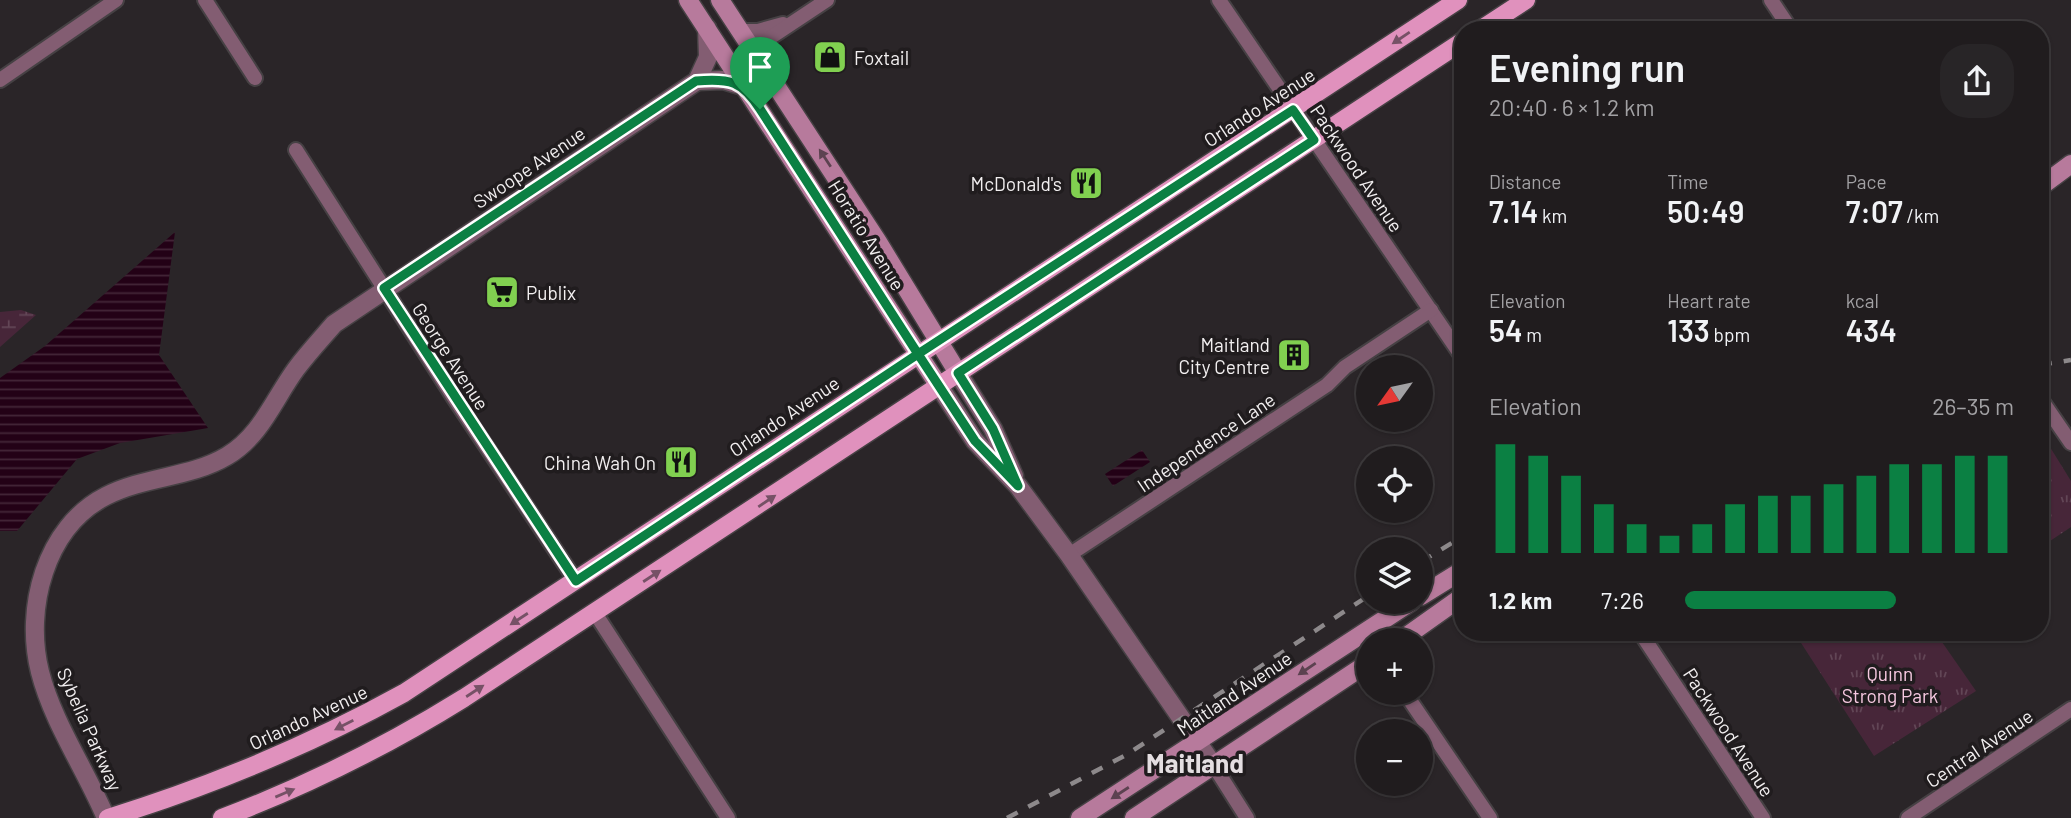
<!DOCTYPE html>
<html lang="en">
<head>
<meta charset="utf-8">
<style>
  :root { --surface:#201c1e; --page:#282527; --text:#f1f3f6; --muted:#a2a1a4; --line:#3d3a3c; --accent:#0b8043 }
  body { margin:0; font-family:Barlow,sans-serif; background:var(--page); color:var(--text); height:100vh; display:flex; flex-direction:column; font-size:26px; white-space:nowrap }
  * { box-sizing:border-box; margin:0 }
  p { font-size:23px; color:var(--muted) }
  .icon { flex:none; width:38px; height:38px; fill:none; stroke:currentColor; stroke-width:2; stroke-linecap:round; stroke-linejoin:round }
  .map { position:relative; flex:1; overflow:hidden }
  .panel { position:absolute; left:1454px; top:21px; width:595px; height:620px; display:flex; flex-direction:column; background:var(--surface); border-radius:28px; box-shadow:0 2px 5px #0004,0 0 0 2px var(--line) }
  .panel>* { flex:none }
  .needle { width:46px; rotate:237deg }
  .tools { position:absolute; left:1356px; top:355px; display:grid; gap:14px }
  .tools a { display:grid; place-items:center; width:77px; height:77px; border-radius:50%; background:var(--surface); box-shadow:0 2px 5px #0004,0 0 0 2px var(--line); font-size:35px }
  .pin { position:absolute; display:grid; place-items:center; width:60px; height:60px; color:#fff; margin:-72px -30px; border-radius:50% 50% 50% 0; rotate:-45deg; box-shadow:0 0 7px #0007 }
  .pin .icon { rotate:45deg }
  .round { display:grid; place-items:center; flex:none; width:74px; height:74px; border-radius:28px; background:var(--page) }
  .summary { display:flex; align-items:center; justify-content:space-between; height:119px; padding:0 35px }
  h1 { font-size:38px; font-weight:600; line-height:52px }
  .figures { display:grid; grid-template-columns:repeat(3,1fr); gap:10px; height:119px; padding:7px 35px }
  .figures div { display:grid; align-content:center }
  .figures b { font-size:30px; font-weight:600 }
  .figures small { font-size:19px; font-weight:400 }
  .figures p { font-size:19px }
  .chart { height:196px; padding:14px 35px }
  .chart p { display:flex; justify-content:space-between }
  .chart svg { width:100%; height:126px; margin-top:7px; stroke:var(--accent); stroke-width:6 }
  ul { padding:0 35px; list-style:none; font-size:23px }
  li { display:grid; grid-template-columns:112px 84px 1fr; align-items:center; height:52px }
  li i { height:18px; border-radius:9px; background:var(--accent) }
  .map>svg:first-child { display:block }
  .grass { fill:url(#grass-tufts) }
  .wetland { fill:url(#wetland-marsh) }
  .water { fill:url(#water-rules) }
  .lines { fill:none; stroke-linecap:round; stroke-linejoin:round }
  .minor-casing { stroke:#464144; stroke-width:18 }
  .tertiary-casing { stroke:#464144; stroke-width:21 }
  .secondary-casing { stroke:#464144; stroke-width:21 }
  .primary-casing { stroke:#464144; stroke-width:21 }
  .minor { stroke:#835d72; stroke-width:14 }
  .tertiary { stroke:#835d72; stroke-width:18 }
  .secondary { stroke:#b77a9c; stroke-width:18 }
  .primary { stroke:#e091bd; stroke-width:18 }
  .rail { stroke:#8d898b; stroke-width:4.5; stroke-dasharray:12 12; stroke-linecap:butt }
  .oneway { fill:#765166 }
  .oneway2 { fill:#5c4250 }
  .route-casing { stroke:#fff; stroke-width:14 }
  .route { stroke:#0b8043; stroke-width:9 }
  .labels { text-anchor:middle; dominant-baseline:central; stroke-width:7; stroke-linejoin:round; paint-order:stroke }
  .poi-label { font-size:19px; fill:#f2eff0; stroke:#201c1e; text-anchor:end }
  .street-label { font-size:19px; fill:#f2eff0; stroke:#201c1e }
  .park-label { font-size:19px; fill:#f7c9e1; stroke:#201c1e }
  .district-label { font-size:26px; font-weight:bold; fill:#e4dee1; stroke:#201c1e }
</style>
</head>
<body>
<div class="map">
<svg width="2071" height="818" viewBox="0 0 2071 818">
  <defs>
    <pattern id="grass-tufts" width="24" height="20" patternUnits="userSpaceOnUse" patternTransform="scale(1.75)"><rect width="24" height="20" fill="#472639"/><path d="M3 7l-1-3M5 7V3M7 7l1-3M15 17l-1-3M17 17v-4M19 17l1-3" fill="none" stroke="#624656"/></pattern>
    <pattern id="wetland-marsh" width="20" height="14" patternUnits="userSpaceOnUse" patternTransform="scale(1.75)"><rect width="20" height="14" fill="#472639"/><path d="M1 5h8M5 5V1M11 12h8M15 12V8" fill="none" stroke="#624656"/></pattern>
    <pattern id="water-rules" width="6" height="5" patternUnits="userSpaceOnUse" patternTransform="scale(1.75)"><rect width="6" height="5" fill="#230116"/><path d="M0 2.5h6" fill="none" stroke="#432638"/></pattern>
  </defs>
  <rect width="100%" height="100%" fill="#2a2528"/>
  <!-- grass -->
  <g class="grass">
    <path d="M2040 431 2071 481V527L2041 547Z"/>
    <path d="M1794 632H1935L1976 691 1874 756Z"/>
  </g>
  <!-- wetland -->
  <path class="wetland" d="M21 310 36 315 0 347V312Z"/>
  <!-- water -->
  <g class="water">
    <path d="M175 232 159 355 208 428 120 443 77 459 17 531H0V378L45 346Z"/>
    <path d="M1142 450 1150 462 1113 486 1105 474Z"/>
  </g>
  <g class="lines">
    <!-- minor casing -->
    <g class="minor-casing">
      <g id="minor">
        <path d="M205 0 255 78"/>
        <path d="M1219 0 1463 358"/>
        <path d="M1771 0 1791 30"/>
        <path d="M741 31H758L783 24"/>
        <path d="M753 49 827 0"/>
        <path d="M0 80 116 0"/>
        <path d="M296 150 454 398 576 581"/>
        <path d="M2040 398 2071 443"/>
        <path d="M1069 555 1327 385 1345 367 1431 310"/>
        <path d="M595 613 728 818"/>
        <path d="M1640 632 1763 818"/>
        <path d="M1405 693 1490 818"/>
        <path d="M1214 766 1247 818"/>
        <path d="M1908 818 2071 709"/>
      </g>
    </g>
    <!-- tertiary casing -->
    <g class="tertiary-casing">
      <g id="tertiary">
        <path d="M697 81 723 80 746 87"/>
        <path d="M958 373 993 429 1014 476"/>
        <path d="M939 386 975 441 1018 486 1069 555 1214 766"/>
        <path d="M106 818C86 770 53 723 40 672 24 609 45 527 106 496 145 476 190 478 227 456 261 436 274 399 296 369 308 353 321 339 334 324L697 81 708 57 707 28"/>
      </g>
    </g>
    <!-- secondary casing -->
    <g class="secondary-casing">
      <g id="secondary">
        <path d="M688 0 939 386"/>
        <path d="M720 0 878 242 958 373"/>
        <path d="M2040 187 2071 164"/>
        <path d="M1421 596 1463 570"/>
        <path d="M1401 640 1463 596"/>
        <path d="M1080 818 1411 602"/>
        <path d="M1134 818 1368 663"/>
      </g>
    </g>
    <!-- primary casing -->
    <g class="primary-casing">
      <g id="primary">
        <path d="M1480 30 1526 0"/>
        <path d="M108 818C211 786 310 745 404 693L1458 0"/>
        <path d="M222 818C306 786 387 746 464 698L1463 41"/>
      </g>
    </g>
    <!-- minor -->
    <use href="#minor" class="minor"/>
    <!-- tertiary -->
    <use href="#tertiary" class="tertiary"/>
    <!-- secondary -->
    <use href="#secondary" class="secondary"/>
    <!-- primary -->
    <use href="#primary" class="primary"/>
    <!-- rail -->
    <g class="rail">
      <path d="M2040 365 2071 360"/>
      <path d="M1421 562 1463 536"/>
      <path d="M1007 818 1126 755 1368 596"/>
    </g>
  </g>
  <!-- one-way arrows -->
  <defs><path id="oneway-solid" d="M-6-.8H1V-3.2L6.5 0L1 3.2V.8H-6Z" transform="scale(1.75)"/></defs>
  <g class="oneway">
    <use href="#oneway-solid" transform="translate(1401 38) rotate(146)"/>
    <use href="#oneway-solid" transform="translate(767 501) rotate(-34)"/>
    <use href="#oneway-solid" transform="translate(652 576) rotate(-33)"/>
    <use href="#oneway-solid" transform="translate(519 619) rotate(147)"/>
    <use href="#oneway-solid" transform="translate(475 691) rotate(-33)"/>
    <use href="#oneway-solid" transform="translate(344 725) rotate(153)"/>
    <use href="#oneway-solid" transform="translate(285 793) rotate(-23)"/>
  </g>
  <g class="oneway2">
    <use href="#oneway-solid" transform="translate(825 158) rotate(-123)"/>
    <use href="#oneway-solid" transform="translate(1307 669) rotate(146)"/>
    <use href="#oneway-solid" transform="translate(1120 793) rotate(147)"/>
  </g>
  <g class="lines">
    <!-- route casing -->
    <g class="route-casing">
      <path id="route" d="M760 109C742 81 730 78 696 81L384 288 576 581 918 354 975 441 1018 486 993 429 958 373 1314 140 1293 110 918 354 760 109"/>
    </g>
    <!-- route -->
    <use href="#route" class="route"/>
  </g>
  <!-- icons -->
  <defs>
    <g id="shop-square" transform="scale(1.75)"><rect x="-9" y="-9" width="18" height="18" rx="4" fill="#81d050" stroke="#201c1e"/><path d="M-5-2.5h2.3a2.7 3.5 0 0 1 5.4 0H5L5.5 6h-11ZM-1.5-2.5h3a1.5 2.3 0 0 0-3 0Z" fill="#111"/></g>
    <g id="restaurant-square" transform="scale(1.75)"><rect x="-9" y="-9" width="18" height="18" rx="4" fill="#81d050" stroke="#201c1e"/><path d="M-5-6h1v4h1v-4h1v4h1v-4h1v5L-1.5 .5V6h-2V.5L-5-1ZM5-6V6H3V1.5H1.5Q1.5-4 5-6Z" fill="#111"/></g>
    <g id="supermarket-square" transform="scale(1.75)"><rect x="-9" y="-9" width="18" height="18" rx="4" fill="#81d050" stroke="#201c1e"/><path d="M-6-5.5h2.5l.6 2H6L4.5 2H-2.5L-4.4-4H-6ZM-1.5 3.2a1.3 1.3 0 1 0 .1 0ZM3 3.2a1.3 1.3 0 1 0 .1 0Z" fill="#111"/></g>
    <g id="building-square" transform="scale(1.75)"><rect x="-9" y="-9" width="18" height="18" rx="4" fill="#81d050" stroke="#201c1e"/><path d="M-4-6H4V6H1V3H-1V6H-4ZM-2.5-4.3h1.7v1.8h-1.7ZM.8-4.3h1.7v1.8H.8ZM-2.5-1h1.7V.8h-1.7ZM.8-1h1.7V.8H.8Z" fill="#111"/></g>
  </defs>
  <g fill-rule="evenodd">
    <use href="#shop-square" x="830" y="57"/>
    <use href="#restaurant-square" x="1086" y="183"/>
    <use href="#supermarket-square" x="502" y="292"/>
    <use href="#building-square" x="1294" y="355"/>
    <use href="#restaurant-square" x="681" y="462"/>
  </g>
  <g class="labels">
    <!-- poi labels -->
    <g class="poi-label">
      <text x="854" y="57" text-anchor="start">Foxtail</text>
      <text x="1062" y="183">McDonald's</text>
      <text x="526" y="292" text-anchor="start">Publix</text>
      <text x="1270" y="344">Maitland<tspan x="1270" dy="22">City Centre</tspan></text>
      <text x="656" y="462">China Wah On</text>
    </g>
    <!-- street labels -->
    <g class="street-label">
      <text transform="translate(1259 107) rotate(-33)">Orlando Avenue</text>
      <text transform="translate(529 167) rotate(-34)">Swoope Avenue</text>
      <text transform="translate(1357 168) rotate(56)">Packwood Avenue</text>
      <text transform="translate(867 235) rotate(58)">Horatio Avenue</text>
      <text transform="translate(451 356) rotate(57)">George Avenue</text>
      <text transform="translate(784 416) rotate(-34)">Orlando Avenue</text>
      <text transform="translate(1206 442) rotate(-34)">Independence Lane</text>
      <text transform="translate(1234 693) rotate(-34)">Maitland Avenue</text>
      <text transform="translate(308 717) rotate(-25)">Orlando Avenue</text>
      <text transform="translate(90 729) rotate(66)">Sybelia Parkway</text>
      <text transform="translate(1729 732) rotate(57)">Packwood Avenue</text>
      <text transform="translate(1979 748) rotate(-34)">Central Avenue</text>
    </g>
    <!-- park labels -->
    <g class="park-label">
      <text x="1890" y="673">Quinn<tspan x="1890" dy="22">Strong Park</tspan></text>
    </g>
    <!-- district labels -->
    <g class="district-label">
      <text x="1195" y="762">Maitland</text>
    </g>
  </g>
</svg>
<div class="tools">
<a><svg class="needle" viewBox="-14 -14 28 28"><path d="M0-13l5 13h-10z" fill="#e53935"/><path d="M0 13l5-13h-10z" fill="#a2a1a4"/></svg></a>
<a><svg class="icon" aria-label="locate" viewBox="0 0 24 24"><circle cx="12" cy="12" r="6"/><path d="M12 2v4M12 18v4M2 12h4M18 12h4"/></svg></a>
<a><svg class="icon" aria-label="layers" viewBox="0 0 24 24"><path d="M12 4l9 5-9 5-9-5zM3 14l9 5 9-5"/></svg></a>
<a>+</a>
<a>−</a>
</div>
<div class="pin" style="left:760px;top:109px;background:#1e9e55"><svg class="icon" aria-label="arrive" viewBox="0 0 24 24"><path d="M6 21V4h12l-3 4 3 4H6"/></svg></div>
<section class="panel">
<div class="summary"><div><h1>Evening run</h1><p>20:40 · 6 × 1.2 km</p></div><a class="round"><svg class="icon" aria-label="share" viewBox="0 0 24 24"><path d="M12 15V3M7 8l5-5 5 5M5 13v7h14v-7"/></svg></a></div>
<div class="figures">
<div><p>Distance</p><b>7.14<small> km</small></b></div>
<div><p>Time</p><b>50:49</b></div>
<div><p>Pace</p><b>7:07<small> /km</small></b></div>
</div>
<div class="figures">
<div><p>Elevation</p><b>54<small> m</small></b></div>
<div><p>Heart rate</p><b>133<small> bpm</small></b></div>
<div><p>kcal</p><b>434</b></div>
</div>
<div class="chart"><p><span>Elevation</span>26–35 m</p>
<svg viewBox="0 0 160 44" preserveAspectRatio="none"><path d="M5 44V6M15 44V10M25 44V17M35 44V27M45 44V34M55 44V38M65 44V34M75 44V27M85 44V24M95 44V24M105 44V20M115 44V17M125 44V13M135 44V13M145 44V10M155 44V10"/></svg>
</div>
<ul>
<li><b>1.2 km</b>7:26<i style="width:64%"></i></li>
</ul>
</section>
</div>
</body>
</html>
